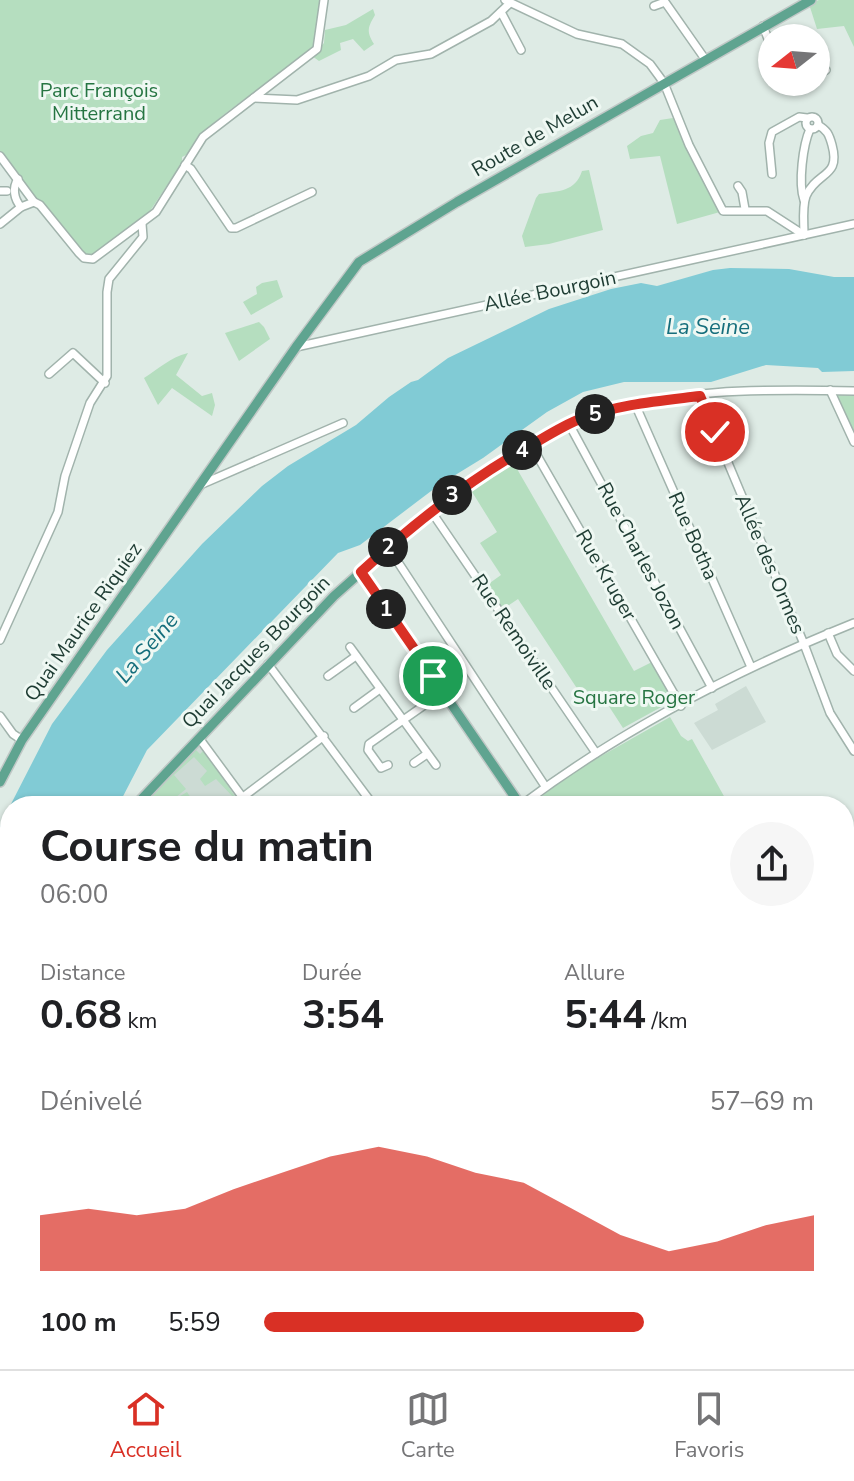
<!DOCTYPE html>
<html lang="fr">
<head>
<meta charset="utf-8">
<style>
  :root { --surface:#fff; --page:#f6f6f6; --text:#202124; --muted:#757577; --line:#e0e0e0; --accent:#d93025 }
  body { margin:0; font-family:"Nunito Sans",sans-serif; background:var(--page); color:var(--text); height:100vh; display:flex; flex-direction:column; font-size:30px; white-space:nowrap }
  * { box-sizing:border-box; margin:0 }
  p { font-size:26px; color:var(--muted) }
  .icon { flex:none; width:44px; height:44px; fill:none; stroke:currentColor; stroke-width:2; stroke-linecap:round; stroke-linejoin:round }
  .map { position:relative; flex:1; overflow:hidden }
  .drawer { position:absolute; left:0px; top:796px; width:854px; height:574px; display:flex; flex-direction:column; background:var(--surface); border-radius:32px 32px 0 0; box-shadow:0 2px 6px #0004 }
  .drawer>* { flex:none }
  .needle { width:52px; rotate:253deg }
  .tools { position:absolute; left:758px; top:24px; display:grid; gap:16px }
  .tools a { display:grid; place-items:center; width:72px; height:72px; border-radius:50%; background:var(--surface); box-shadow:0 2px 6px #0004; font-size:40px }
  .pin { position:absolute; display:grid; place-items:center; width:68px; height:68px; color:#fff; margin:-34px; border:4px solid #fff; border-radius:50%; box-shadow:0 2px 8px #0007 }
  .km { position:absolute; width:40px; height:40px; margin:-20px; border-radius:50%; background:#222; color:#fff; font-size:22px; line-height:40px; text-align:center }
  .round { display:grid; place-items:center; flex:none; width:84px; height:84px; border-radius:42px; background:var(--page) }
  .overview { display:flex; align-items:center; justify-content:space-between; height:136px; padding:0 40px }
  h1 { font-size:44px; font-weight:700; line-height:60px }
  .metrics { display:grid; grid-template-columns:repeat(3,1fr); gap:12px; height:136px; padding:8px 40px }
  .metrics div { display:grid; align-content:center }
  .metrics b { font-size:40px; font-weight:700 }
  .metrics small { font-size:22px; font-weight:400 }
  .metrics p { font-size:22px }
  .chart { height:224px; padding:16px 40px }
  .chart p { display:flex; justify-content:space-between }
  .chart svg { width:100%; height:144px; margin-top:8px; fill:var(--accent); opacity:.7 }
  ul { padding:0 40px; list-style:none; font-size:26px }
  li { display:grid; grid-template-columns:128px 96px 1fr; align-items:center; height:60px }
  li i { height:20px; border-radius:10px; background:var(--accent) }
  .dock { display:flex; justify-content:space-around; align-items:center; height:112px; border-top:2px solid var(--line); background:var(--surface); font-size:22px; color:var(--muted) }
  .dock a { display:grid; justify-items:center; gap:4px }
  .dock .selected { color:var(--accent) }
  .map>svg:first-child { display:block }
  .built { fill:#ccdbd4 }
  .green { fill:#b5debf }
  .water { fill:#81cbd5 }
  .lines { fill:none; stroke-linecap:round; stroke-linejoin:round }
  .stream { stroke:#81cbd5; stroke-width:2 }
  .canal { stroke:#81cbd5; stroke-width:6 }
  .river { stroke:#81cbd5; stroke-width:10 }
  .minor-casing { stroke:#a1b3ac; stroke-width:10 }
  .major-casing { stroke:#c0c8c6; stroke-width:12 }
  .minor { stroke:#fff; stroke-width:7 }
  .major { stroke:#5fa490; stroke-width:9 }
  .major-bridge-casing { stroke:#c0c8c6; stroke-width:12; stroke-linecap:butt }
  .major-bridge { stroke:#5fa490; stroke-width:9 }
  .route-casing { stroke:#fff; stroke-width:16 }
  .route { stroke:#d93025; stroke-width:10 }
  .labels { text-anchor:middle; dominant-baseline:central; stroke-width:6; stroke-linejoin:round; paint-order:stroke }
  .park-label { font-size:20px; fill:#267542; stroke:#eff8f3 }
  .street-label { font-size:20px; fill:#1e3c33; stroke:#eff8f3 }
  .water-label { font-size:22px; font-style:italic; fill:#156e7c; stroke:#eff8f3 }
</style>
</head>
<body>
<div class="map">
<svg width="854" height="1369" viewBox="0 0 854 1369">
  <rect width="100%" height="100%" fill="#deebe5"/>
  <!-- built -->
  <g class="built">
    <path d="M746 686 766 722 712 750 694 723 718 710 715 704Z"/>
    <path d="M198 745 244 806H139Z"/>
    <path d="M10 1231V1325L0 1301V1269Z"/>
    <path d="M0 1318 10 1343V1360H17L21 1369H0Z"/>
    <path d="M61 1360H168L163 1369H66Z"/>
  </g>
  <!-- green -->
  <g class="green">
    <path d="M0 0H321L314 47C286 73 245 96 215 122 204 131 193 153 182 157V163L148 214 92 255 84 254 36 201 0 154Z"/>
    <path d="M819 0H854V47L844 26 817 29 809 4Z"/>
    <path d="M373 9 375 15C368 27 366 31 374 44L364 51 353 39 340 43 341 50 319 61 312 56 324 43 325 30 346 25Z"/>
    <path d="M673 118 720 212 677 224 660 156 630 159 627 146 641 136 653 133 660 120Z"/>
    <path d="M589 170 603 230 549 244 525 247 522 236 536 198 539 194C559 191 575 192 582 171Z"/>
    <path d="M277 280 283 297 251 315 243 302 257 294 256 287 262 283Z"/>
    <path d="M259 322 264 327 270 339 239 361 225 333Z"/>
    <path d="M188 353 176 375 202 396 212 393 215 405 212 416 172 388 158 405 144 378C160 368 169 358 188 353Z"/>
    <path d="M837 395 854 396V431Z"/>
    <path d="M513 462 634 671 652 662 674 700 623 728 599 691 584 699 518 599 503 609 487 585 501 575 480 543 497 532 469 487Z"/>
    <path d="M670 717 681 736 688 741 692 739 725 798 713 806H530L566 776Z"/>
    <path d="M196 750 200 754 204 750 236 798 235 799 216 779 205 786 200 779 207 771 194 757 174 775 186 789 170 802 187 792 195 804 191 806H157L151 797Z"/>
  </g>
  <!-- water -->
  <g class="water">
    <path d="M730 268 789 269 834 277H854V371L822 372 818 368 766 365 711 382H624L583 392 547 412 483 458 439 485 360 545 338 553 147 750 118 806H10L52 724 107 650 202 544 262 486 288 466 356 425 389 397 411 382 418 380 448 358 549 309 611 289 641 283 657 286 713 270Z"/>
    <path d="M10 807V993L0 1008V827Z"/>
  </g>
  <g class="lines">
    <!-- stream -->
    <path class="stream" d="M844 1273 854 1281"/>
    <!-- canal -->
    <path class="canal" d="M844 1237 854 1230"/>
    <!-- river -->
    <path class="river" d="M825 1369 827 1360"/>
    <!-- minor casing -->
    <g class="minor-casing">
      <g id="minor">
        <path d="M505 0 577 34 622 44 650 64 664 83 689 145 723 211H767L804 235"/>
        <path d="M654 6 665 2 705 59"/>
        <path d="M501 12 521 50"/>
        <path d="M763 26 772 49"/>
        <path d="M816 75 826 70"/>
        <path d="M790 82H801"/>
        <path d="M254 98 297 100 369 76 396 60 431 54 491 21 510 3"/>
        <circle cx="812" cy="123" r="6"/>
        <path d="M0 156 34 202 40 205 79 253 84 258 93 259 156 212 203 137 317 49 324 0"/>
        <path d="M185 165 191 169 231 228H236L312 192"/>
        <path d="M772 174 769 143 772 132 799 117 807 118"/>
        <path d="M18 179C12 188 14 199 21 207"/>
        <path d="M738 186 742 192 745 209"/>
        <path d="M0 191H7"/>
        <path d="M804 200C798 183 803 145 810 129"/>
        <path d="M0 224 21 207 34 202"/>
        <path d="M804 235C804 223 802 207 806 196 817 171 841 178 832 145 829 134 827 130 818 125"/>
        <path d="M296 347 854 224"/>
        <path d="M49 374 73 353 105 383"/>
        <path d="M830 390 854 442"/>
        <path d="M700 396 804 644 830 713 854 751"/>
        <path d="M635 404 751 667"/>
        <path d="M569 424 712 688"/>
        <path d="M531 445 681 706"/>
        <path d="M200 485 343 423"/>
        <path d="M431 511 596 753"/>
        <path d="M388 547 545 786"/>
        <path d="M361 572C414 523 469 480 532 444 548 435 564 425 581 419 663 388 767 389 854 391"/>
        <path d="M828 633 837 654 854 671"/>
        <path d="M0 640 58 512 65 476 90 403 107 376V292L109 279 143 237 142 224"/>
        <path d="M350 647 436 765"/>
        <path d="M268 664 374 806"/>
        <path d="M328 676 356 656"/>
        <path d="M433 676 460 658"/>
        <path d="M354 708 380 689"/>
        <path d="M0 716 13 734 22 740"/>
        <path d="M199 738 249 806"/>
        <path d="M414 763 427 754"/>
        <path d="M388 765 381 768 368 750 369 744 443 692"/>
        <path d="M243 797 324 736"/>
        <path d="M520 806C621 730 737 670 854 623"/>
        <path d="M844 865 854 869"/>
        <path d="M844 961 854 968"/>
        <path d="M844 1022 854 1028"/>
        <path d="M0 1042 10 1047"/>
        <path d="M0 1067 10 1073"/>
        <path d="M0 1095 10 1078"/>
        <path d="M0 1126 10 1113"/>
        <path d="M844 1129 854 1137"/>
        <path d="M0 1137 10 1145"/>
        <path d="M844 1180 854 1193"/>
        <path d="M0 1234 10 1172"/>
        <path d="M844 1324 854 1334"/>
        <path d="M293 1360 309 1369"/>
        <path d="M342 1360 359 1369"/>
        <path d="M401 1360 418 1369"/>
        <path d="M781 1360 789 1369"/>
        <path d="M231 1369 237 1360"/>
        <path d="M363 1369 366 1360"/>
        <path d="M456 1369 460 1360"/>
        <path d="M642 1369 647 1360"/>
      </g>
    </g>
    <!-- major casing -->
    <g class="major-casing">
      <g id="major">
        <path d="M0 782 22 740 296 347 359 262 457 202 811 0"/>
        <path d="M135 806 334 596 361 572 521 806"/>
        <path d="M844 855H854"/>
        <path d="M0 1012 10 996"/>
        <path d="M0 1026 10 1008"/>
        <path d="M0 1313 10 1337"/>
        <path d="M22 1360 27 1369"/>
        <path d="M540 1360 555 1369"/>
      </g>
    </g>
    <!-- minor -->
    <use href="#minor" class="minor"/>
    <!-- major -->
    <use href="#major" class="major"/>
    <!-- major-bridge casing -->
    <g class="major-bridge-casing">
      <path id="major-bridge" d="M0 1009 6 1014"/>
    </g>
    <!-- major-bridge -->
    <use href="#major-bridge" class="major-bridge"/>
  </g>
  <g class="lines">
    <!-- route casing -->
    <g class="route-casing">
      <path id="route" d="M433 676 361 572C412 525 466 482 526 448 544 438 562 426 580 419 619 404 659 401 700 396L715 432"/>
    </g>
    <!-- route -->
    <use href="#route" class="route"/>
  </g>
  <g class="labels">
    <!-- park labels -->
    <g class="park-label">
      <text x="99" y="90">Parc François<tspan x="99" dy="23">Mitterrand</tspan></text>
      <text x="634" y="697">Square Roger</text>
    </g>
    <!-- street labels -->
    <g class="street-label">
      <text transform="translate(535 136) rotate(-30)">Route de Melun</text>
      <text transform="translate(550 291) rotate(-12)">Allée Bourgoin</text>
      <text transform="translate(693 536) rotate(66)">Rue Botha</text>
      <text transform="translate(641 556) rotate(62)">Rue Charles Jozon</text>
      <text transform="translate(770 564) rotate(67)">Allée des Ormes</text>
      <text transform="translate(606 575) rotate(60)">Rue Kruger</text>
      <text transform="translate(83 622) rotate(-55)">Quai Maurice Riquiez</text>
      <text transform="translate(514 632) rotate(56)">Rue Remoiville</text>
      <text transform="translate(256 652) rotate(-46)">Quai Jacques Bourgoin</text>
    </g>
    <!-- water labels -->
    <g class="water-label">
      <text x="708" y="327">La Seine</text>
      <text transform="translate(147 648) rotate(-50)">La Seine</text>
    </g>
  </g>
</svg>
<div class="tools">
<a><svg class="needle" viewBox="-14 -14 28 28"><path d="M0-13l5 13h-10z" fill="#e53935"/><path d="M0 13l5-13h-10z" fill="#757577"/></svg></a>
</div>
<div class="pin" style="left:433px;top:676px;background:#1e9e55"><svg class="icon" aria-label="arrive" viewBox="0 0 24 24"><path d="M6 21V4h12l-3 4 3 4H6"/></svg></div>
<div class="pin" style="left:715px;top:432px;background:#d93025"><svg class="icon" aria-label="check" viewBox="0 0 24 24"><path d="M5 12l5 5 9-10"/></svg></div>
<b class="km" style="left:386px;top:609px">1</b>
<b class="km" style="left:388px;top:547px">2</b>
<b class="km" style="left:452px;top:495px">3</b>
<b class="km" style="left:522px;top:450px">4</b>
<b class="km" style="left:595px;top:414px">5</b>
<section class="drawer">
<div class="overview"><div><h1>Course du matin</h1><p>06:00</p></div><a class="round"><svg class="icon" aria-label="share" viewBox="0 0 24 24"><path d="M12 15V3M7 8l5-5 5 5M5 13v7h14v-7"/></svg></a></div>
<div class="metrics">
<div><p>Distance</p><b>0.68<small> km</small></b></div>
<div><p>Durée</p><b>3:54</b></div>
<div><p>Allure</p><b>5:44<small> /km</small></b></div>
</div>
<div class="chart"><p><span>Dénivelé</span>57–69 m</p>
<svg viewBox="0 0 160 44" preserveAspectRatio="none"><path d="M0 44V27L10 25L20 27L30 25L40 19L50 14L60 9L70 6L80 9L90 14L100 17L110 25L120 33L130 38L140 35L150 30L160 27V44z"/></svg>
</div>
<ul>
<li><b>100 m</b>5:59<i style="width:69%"></i></li>
</ul>
</section>
</div>
<nav class="dock">
<a class="selected"><svg class="icon" aria-label="home" viewBox="0 0 24 24"><path d="M3 11l9-7 9 7M6 9v11h12V9"/></svg>Accueil</a>
<a><svg class="icon" aria-label="map" viewBox="0 0 24 24"><path d="M3 6l6-2 6 2 6-2v14l-6 2-6-2-6 2zM9 4v14M15 6v14"/></svg>Carte</a>
<a><svg class="icon" aria-label="saved" viewBox="0 0 24 24"><path d="M7 4h10v16l-5-4-5 4z"/></svg>Favoris</a>
</nav>
</body>
</html>
